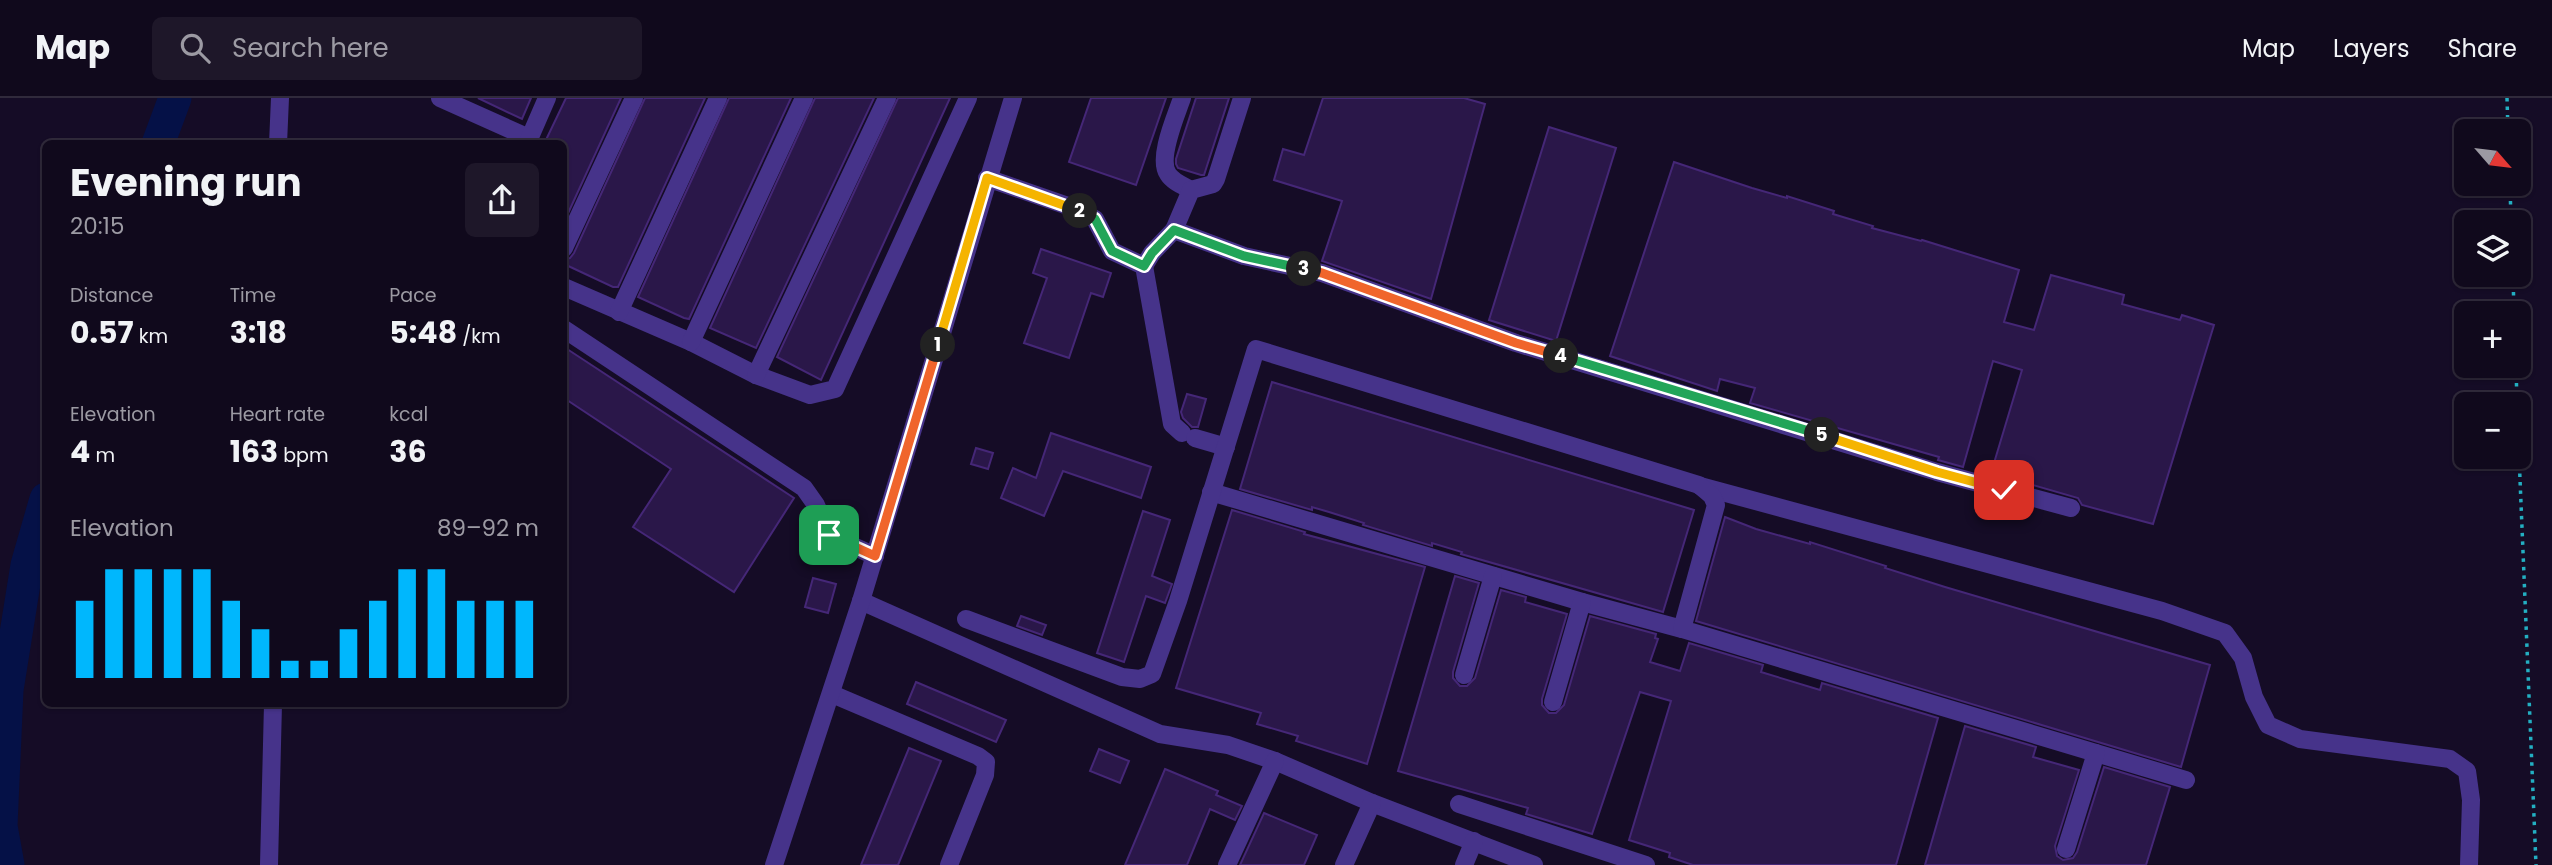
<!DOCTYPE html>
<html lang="en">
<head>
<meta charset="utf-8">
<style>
  :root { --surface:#10091c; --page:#1e1729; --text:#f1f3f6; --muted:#9c9aa3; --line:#302a3b; --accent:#00b7fd }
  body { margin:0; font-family:Poppins,sans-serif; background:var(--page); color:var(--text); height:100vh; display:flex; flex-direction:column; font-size:26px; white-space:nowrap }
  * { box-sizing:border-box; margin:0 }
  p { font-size:23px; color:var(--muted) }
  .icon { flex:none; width:38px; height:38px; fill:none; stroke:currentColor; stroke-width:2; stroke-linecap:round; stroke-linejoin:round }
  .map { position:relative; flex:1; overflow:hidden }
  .details { position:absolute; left:42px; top:42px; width:525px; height:567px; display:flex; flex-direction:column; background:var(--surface); border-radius:10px; box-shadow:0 2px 5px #0004,0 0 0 2px var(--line) }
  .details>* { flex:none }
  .needle { width:46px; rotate:118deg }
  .fabs { position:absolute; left:2454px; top:21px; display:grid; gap:14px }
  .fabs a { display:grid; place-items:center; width:77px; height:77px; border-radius:10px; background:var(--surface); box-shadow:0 2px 5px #0004,0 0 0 2px var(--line); font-size:35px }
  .pin { position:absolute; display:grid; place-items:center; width:60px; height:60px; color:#fff; margin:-30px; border-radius:14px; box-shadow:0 4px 10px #0006 }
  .km { position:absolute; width:35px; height:35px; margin:-18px; border-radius:50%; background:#222; color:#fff; font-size:19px; line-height:35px; text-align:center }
  .round { display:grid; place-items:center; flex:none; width:74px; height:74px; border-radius:10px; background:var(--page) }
  .headline { display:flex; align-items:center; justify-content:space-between; height:119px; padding:0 28px }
  h1 { font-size:38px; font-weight:700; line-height:52px }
  .stats { display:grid; grid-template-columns:repeat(3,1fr); gap:10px; height:119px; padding:7px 28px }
  .stats div { display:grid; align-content:center }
  .stats b { font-size:30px; font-weight:700 }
  .stats small { font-size:19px; font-weight:400 }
  .stats p { font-size:19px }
  .chart { height:196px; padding:14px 28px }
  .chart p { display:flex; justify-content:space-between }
  .chart svg { width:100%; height:126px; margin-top:7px; stroke:var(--accent); stroke-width:6 }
  header { display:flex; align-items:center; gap:42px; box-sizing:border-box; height:98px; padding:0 35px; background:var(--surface); border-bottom:2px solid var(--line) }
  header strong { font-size:33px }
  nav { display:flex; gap:38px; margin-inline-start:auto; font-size:24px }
  .search { width:490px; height:63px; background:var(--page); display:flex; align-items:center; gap:18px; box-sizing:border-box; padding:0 24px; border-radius:10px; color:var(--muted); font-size:26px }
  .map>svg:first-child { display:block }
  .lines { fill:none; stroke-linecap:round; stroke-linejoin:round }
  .river { stroke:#051147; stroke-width:33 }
  .building { fill:#2a1749; stroke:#452777; stroke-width:2 }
  .path { stroke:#23afc2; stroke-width:3.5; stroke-dasharray:3.5 5; stroke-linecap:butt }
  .minor { stroke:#46338a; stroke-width:18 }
  .split-1-casing { stroke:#fff; stroke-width:14 }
  .split-2-casing { stroke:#fff; stroke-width:14 }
  .split-3-casing { stroke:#fff; stroke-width:14 }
  .split-4-casing { stroke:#fff; stroke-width:14 }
  .split-5-casing { stroke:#fff; stroke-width:14 }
  .split-6-casing { stroke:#fff; stroke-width:14 }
  .split-1 { stroke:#f0652b; stroke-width:9 }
  .split-2 { stroke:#f5b400; stroke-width:9 }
  .split-3 { stroke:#22a559; stroke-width:9 }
  .split-4 { stroke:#f0652b; stroke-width:9 }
  .split-5 { stroke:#22a559; stroke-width:9 }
  .split-6 { stroke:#f5b400; stroke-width:9 }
</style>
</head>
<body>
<header>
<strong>Map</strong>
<div class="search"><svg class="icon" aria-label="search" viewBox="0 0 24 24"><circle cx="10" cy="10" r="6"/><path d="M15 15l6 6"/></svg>Search here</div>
<nav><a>Map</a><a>Layers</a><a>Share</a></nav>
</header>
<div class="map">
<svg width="2552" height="767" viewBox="0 0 2552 767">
  <rect width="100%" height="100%" fill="#150c26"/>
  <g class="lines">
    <!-- river -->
    <g class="river">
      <path d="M158 46 175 0"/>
      <path d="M8 767 1 728 7 592 27 467 46 401"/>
    </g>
  </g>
  <!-- building -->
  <g class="building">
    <path d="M478 0H531L522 21Z"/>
    <path d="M566 0H621L564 124V46H544Z"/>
    <path d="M645 0H705L618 189H613L564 166V161L570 160 574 155Z"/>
    <path d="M729 0H791L689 221 684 220 638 199Z"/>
    <path d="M815 0H874L756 250 710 230Z"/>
    <path d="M898 0H950L821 282 777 259Z"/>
    <path d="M1091 0H1166L1136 87 1069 64Z"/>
    <path d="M1196 0H1229L1204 77H1201L1178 70 1176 66V61Z"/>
    <path d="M1323 0H1464L1485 6 1431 201 1322 163 1342 103 1274 82 1283 51 1304 57Z"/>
    <path d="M1549 29 1616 50 1556 243 1489 222Z"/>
    <path d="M1674 64 1752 90 1787 100V98L1834 113 1833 116 1873 128 1872 130 1921 143 1922 142 2019 172 2004 224 2034 232 2051 177 2124 197 2122 206 2180 222 2182 217 2214 227 2153 426 2082 407 2078 400 1991 375 2022 272 1993 263 1963 369 1938 362 1939 359 1750 305 1755 290 1720 281 1717 293 1610 258Z"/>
    <path d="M1041 151 1111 175 1103 199 1091 195 1069 260 1024 245 1047 180 1033 175Z"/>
    <path d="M564 249 794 400 734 494 633 429 671 371 564 300Z"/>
    <path d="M1272 284 1694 412 1663 514 1461 456 1462 454 1432 445V448L1363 427 1364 425 1329 414 1312 409V412L1240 391Z"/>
    <path d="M1187 296 1206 301 1198 329H1192L1183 320 1181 314Z"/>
    <path d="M1051 335 1151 369 1141 400 1063 373 1044 418 1001 400 1013 370 1036 380Z"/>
    <path d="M976 350 993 355 988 371 971 366Z"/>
    <path d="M1232 412 1305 434 1304 436 1425 469 1367 666 1296 643 1298 638 1257 626 1261 615 1176 590Z"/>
    <path d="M1143 413 1170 422 1152 478 1172 486 1165 505 1146 498 1124 564 1097 555Z"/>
    <path d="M1725 419 1756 431 1810 446V444L1886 468 1885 470 1945 489 2210 567 2181 669 1696 523Z"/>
    <path d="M1455 478 1479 485 1453 574V580L1460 588H1467L1475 580 1501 492 1526 499 1525 504 1567 516 1542 601V607L1549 615H1556L1564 607 1590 518 1656 536 1655 540 1658 541 1650 564 1680 573 1689 545 1763 567 1761 574 1820 592 1822 585 1938 620 1896 767H1693L1669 759 1670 755 1629 742 1671 603 1640 594 1592 736 1526 716 1528 710 1398 673Z"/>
    <path d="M813 480 836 486 828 515 805 509Z"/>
    <path d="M1021 518 1046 527 1042 537 1017 528Z"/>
    <path d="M916 584 1006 622 996 644 907 606Z"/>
    <path d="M1965 628 2036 649 2033 659 2079 672 2055 748 2057 758 2063 762 2073 760 2077 754 2104 669 2170 689 2146 767H1925Z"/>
    <path d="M909 650 941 663 898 767H861Z"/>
    <path d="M1099 651 1129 663 1120 685 1090 673Z"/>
    <path d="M1165 671 1218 693 1216 697 1242 708 1235 722 1210 711 1187 767H1125Z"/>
    <path d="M1264 715 1317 737 1304 767H1240Z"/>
  </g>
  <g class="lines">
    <!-- path -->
    <g class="path">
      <path d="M2507 0 2508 33"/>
      <path d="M2510 86 2511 124"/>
      <path d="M2513 177 2514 215"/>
      <path d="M2516 268 2517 306"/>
      <path d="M2518 333 2536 767"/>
    </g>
    <!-- minor -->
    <g class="minor">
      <path d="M440 0 529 40"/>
      <path d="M1182 0C1176 18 1157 60 1168 76 1173 84 1184 88 1191 92"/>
      <path d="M278 46 280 0"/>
      <path d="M527 46 547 0"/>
      <path d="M987 80 1068 108 1095 121 1112 153 1144 168 1152 155 1174 132 1244 158 1322 175 1516 245 1937 374 2071 410"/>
      <path d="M1174 132 1191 92 1213 86 1216 81 1242 0"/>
      <path d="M564 150 634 0"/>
      <path d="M1144 168 1172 326 1182 335"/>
      <path d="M564 189 691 244 756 277 810 297 835 291 968 0"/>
      <path d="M619 214 718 0"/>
      <path d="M564 231 804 390 816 407 829 437 875 458"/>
      <path d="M691 244 804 0"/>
      <path d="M756 277 887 0"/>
      <path d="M1195 340 1226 349"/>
      <path d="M1700 388 2162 513 2225 535 2243 560 2254 599 2268 627 2300 641 2450 661 2467 673 2471 702 2469 767"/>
      <path d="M1211 394 1582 504 1682 531"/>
      <path d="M861 503 1160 636 1228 647 1275 663 1372 705 1534 767"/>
      <path d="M966 521 1122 579 1140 581 1152 576 1178 503 1256 251 1699 387 1712 398 1716 407 1682 531 2186 682"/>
      <path d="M1464 577 1493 478"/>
      <path d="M832 596 978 658 986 664 985 677 949 767"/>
      <path d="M1553 604 1582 504"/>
      <path d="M1459 706 1646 767"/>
      <path d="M2066 751 2096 655"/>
      <path d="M269 767 273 606"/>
      <path d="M774 767 861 503 1013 0"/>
      <path d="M1227 767 1275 663"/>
      <path d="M1344 767 1372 705"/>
      <path d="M1464 767 1474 743"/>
    </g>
  </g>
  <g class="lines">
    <!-- split-1 casing -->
    <g class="split-1-casing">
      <path id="split-1" d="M829 437 875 458 938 247"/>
    </g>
    <!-- split-2 casing -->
    <g class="split-2-casing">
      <path id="split-2" d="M938 247 987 80 1080 113"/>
    </g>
    <!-- split-3 casing -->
    <g class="split-3-casing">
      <path id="split-3" d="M1080 113 1095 121 1112 153 1144 168 1152 155 1174 132 1244 158 1304 171"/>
    </g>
    <!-- split-4 casing -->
    <g class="split-4-casing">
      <path id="split-4" d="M1304 171 1322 175 1516 245 1561 258"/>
    </g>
    <!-- split-5 casing -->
    <g class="split-5-casing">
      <path id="split-5" d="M1561 258 1822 337"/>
    </g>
    <!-- split-6 casing -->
    <g class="split-6-casing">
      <path id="split-6" d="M1822 337 1937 374 2004 392"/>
    </g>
    <!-- split-1 -->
    <use href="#split-1" class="split-1"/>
    <!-- split-2 -->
    <use href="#split-2" class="split-2"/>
    <!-- split-3 -->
    <use href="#split-3" class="split-3"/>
    <!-- split-4 -->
    <use href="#split-4" class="split-4"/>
    <!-- split-5 -->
    <use href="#split-5" class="split-5"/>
    <!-- split-6 -->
    <use href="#split-6" class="split-6"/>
  </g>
</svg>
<div class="fabs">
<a><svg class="needle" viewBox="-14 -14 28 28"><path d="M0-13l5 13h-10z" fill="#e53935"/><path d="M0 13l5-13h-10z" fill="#9c9aa3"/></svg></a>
<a><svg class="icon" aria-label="layers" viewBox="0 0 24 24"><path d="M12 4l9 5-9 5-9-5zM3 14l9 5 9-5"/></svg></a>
<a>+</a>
<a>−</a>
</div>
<div class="pin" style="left:829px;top:437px;background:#1e9e55"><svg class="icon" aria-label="arrive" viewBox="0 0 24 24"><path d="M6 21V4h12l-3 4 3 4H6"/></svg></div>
<div class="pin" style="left:2004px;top:392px;background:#d93025"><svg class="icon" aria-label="check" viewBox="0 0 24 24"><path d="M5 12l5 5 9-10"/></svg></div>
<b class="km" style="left:938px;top:247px">1</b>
<b class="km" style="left:1080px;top:113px">2</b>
<b class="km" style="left:1304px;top:171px">3</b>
<b class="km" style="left:1561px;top:258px">4</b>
<b class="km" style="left:1822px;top:337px">5</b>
<section class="details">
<div class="headline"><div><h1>Evening run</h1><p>20:15</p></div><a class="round"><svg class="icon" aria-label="share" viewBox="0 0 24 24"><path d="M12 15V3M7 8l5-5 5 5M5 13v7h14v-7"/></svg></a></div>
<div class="stats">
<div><p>Distance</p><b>0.57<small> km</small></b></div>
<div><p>Time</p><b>3:18</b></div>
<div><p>Pace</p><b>5:48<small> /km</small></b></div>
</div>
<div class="stats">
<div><p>Elevation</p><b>4<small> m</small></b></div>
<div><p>Heart rate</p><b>163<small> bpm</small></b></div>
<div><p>kcal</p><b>36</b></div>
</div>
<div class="chart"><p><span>Elevation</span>89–92 m</p>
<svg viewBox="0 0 160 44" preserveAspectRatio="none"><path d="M5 44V17M15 44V6M25 44V6M35 44V6M45 44V6M55 44V17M65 44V27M75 44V38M85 44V38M95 44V27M105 44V17M115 44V6M125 44V6M135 44V17M145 44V17M155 44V17"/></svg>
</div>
</section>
</div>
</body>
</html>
